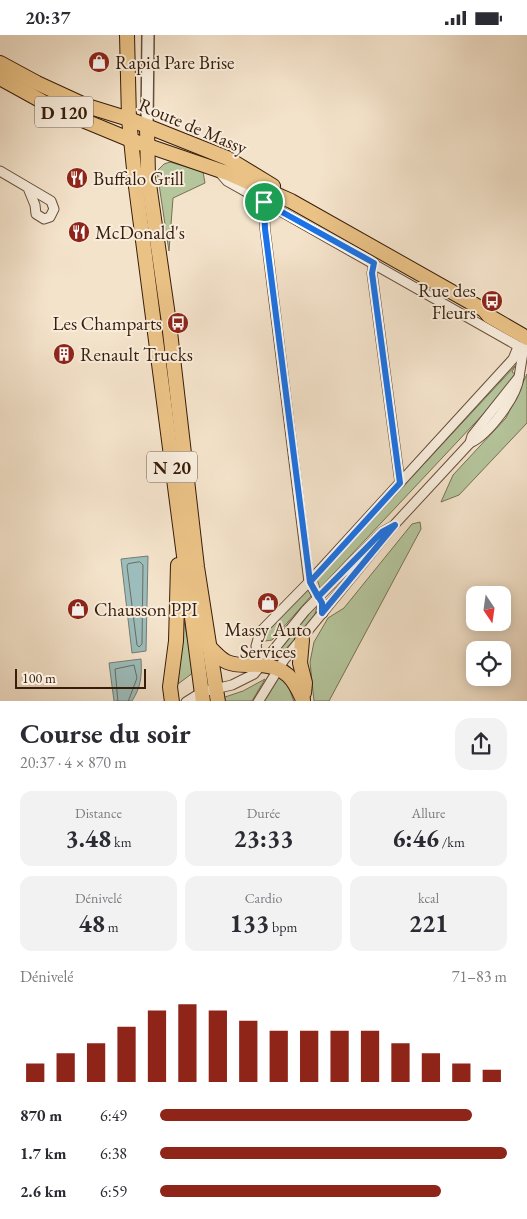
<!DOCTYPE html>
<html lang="fr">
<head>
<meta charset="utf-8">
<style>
  :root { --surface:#fff; --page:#f2f2f3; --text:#2b2b33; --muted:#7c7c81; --accent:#8f2418 }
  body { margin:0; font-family:"EB Garamond",serif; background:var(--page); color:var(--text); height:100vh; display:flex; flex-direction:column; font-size:19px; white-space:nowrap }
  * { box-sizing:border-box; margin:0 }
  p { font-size:16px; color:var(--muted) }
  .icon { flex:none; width:28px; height:28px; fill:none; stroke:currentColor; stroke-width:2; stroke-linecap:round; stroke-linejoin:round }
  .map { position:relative; height:666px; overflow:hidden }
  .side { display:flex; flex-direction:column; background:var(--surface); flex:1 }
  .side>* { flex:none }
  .needle { width:32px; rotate:167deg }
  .buttons { position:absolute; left:466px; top:551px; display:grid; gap:10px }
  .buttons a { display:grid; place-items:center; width:45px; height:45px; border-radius:10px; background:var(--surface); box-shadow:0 2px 12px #0003; font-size:25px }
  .scale { position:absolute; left:15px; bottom:12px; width:131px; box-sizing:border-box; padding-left:5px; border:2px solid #381d0a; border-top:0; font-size:14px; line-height:18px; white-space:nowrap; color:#381d0a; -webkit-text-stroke:4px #f8eddd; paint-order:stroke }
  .pin { position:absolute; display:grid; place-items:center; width:42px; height:42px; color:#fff; margin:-21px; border:2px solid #fff; border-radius:50%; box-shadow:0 1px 5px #0007 }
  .round { display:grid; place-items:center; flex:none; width:52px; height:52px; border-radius:15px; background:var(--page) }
  .head { display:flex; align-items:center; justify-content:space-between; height:85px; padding:0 20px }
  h1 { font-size:28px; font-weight:700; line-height:38px }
  .figures { display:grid; grid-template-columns:repeat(3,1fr); gap:8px; height:85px; padding:5px 20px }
  .figures div { display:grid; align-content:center; border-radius:12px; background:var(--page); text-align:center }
  .figures b { font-size:25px; font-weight:700 }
  .figures small { font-size:14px; font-weight:400 }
  .figures p { font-size:14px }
  .chart { height:140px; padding:10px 20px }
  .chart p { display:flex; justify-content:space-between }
  .chart svg { width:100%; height:90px; margin-top:5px; stroke:var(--accent); stroke-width:6 }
  ul { padding:0 20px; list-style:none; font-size:16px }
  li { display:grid; grid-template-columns:80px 60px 1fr; align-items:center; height:38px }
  li i { height:12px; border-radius:6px; background:var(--accent) }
  .status { display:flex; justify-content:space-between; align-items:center; height:35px; padding:0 25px; background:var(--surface); direction:ltr }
  .status svg { height:14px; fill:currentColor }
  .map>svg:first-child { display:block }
  .green { fill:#b5c59c; stroke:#767153 }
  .water { fill:#9cbdbb; stroke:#747d74 }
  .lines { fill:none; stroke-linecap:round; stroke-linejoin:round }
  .shore { stroke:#6a6d62; stroke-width:1 }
  .minor-casing { stroke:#674e3a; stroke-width:11 }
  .tertiary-casing { stroke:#674e3a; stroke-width:14 }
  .primary-casing { stroke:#381d0a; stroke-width:16 }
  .minor { stroke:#f8eddd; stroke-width:9 }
  .tertiary { stroke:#f8eddd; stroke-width:11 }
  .primary { stroke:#eac286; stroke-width:14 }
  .route-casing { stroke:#fff; stroke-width:10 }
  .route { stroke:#1a73e8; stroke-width:6 }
  .labels { text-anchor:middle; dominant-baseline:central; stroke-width:4; stroke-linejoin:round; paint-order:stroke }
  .shield { fill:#f8eddd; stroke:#725b49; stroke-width:1 }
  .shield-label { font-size:18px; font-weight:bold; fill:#381d0a }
  .poi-label { font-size:19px; fill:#381d0a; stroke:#f8eddd; text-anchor:start }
  .street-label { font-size:19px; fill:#381d0a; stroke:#f8eddd }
</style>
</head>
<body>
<div class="status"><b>20:37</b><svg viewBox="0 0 49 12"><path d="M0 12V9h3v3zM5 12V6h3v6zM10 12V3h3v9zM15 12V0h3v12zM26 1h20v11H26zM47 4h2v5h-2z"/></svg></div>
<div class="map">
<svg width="527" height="667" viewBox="0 0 527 667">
  <rect width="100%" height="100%" fill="#f4e3cb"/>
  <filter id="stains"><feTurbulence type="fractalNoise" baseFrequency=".004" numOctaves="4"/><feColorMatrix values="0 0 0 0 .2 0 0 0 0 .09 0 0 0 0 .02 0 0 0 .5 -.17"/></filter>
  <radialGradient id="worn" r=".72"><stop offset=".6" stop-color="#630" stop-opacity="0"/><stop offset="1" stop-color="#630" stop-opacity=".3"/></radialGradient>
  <!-- green -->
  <g class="green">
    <path d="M170 127 203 137 205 148 173 163 169 216 157 136 164 129Z"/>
    <path d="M515 331 512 337 515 339 504 357 320 553 317 544Z"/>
    <path d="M527 339V388L459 460 441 467 453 440 506 383Z"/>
    <path d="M420 487 421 494 329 666H314L310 627 314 607 328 583 344 573 412 489Z"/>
    <path d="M306 555 310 556 311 561 272 605 259 607 260 601Z"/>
    <path d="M318 569 313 585 281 619 278 616C292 601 302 583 318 569Z"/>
    <path d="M184 586 194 637 178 649 182 587Z"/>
    <path d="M279 642 287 647 294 667H264Z"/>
    <path d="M265 644 252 666H223L225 662 243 656Z"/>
  </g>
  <!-- water -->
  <g class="water">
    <path d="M148 521 146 616 132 618 121 524Z"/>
    <path d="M141 624C142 641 141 652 132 666H114L109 628Z"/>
  </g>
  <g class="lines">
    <!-- shore -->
    <g class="shore">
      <path d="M140 527 143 530 142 609 139 612 137 610 127 531 128 529Z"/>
      <path d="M118 667 115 634 134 630 137 643 128 667"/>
    </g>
    <!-- minor casing -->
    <g class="minor-casing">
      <g id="minor">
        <path d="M0 136 51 166 54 174 50 182 44 184 36 179 35 170 28 153"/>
        <path d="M220 138 227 146 527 316"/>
        <path d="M264 167 265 194 309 547 322 569 323 578"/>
        <path d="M374 228 372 238 400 448"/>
        <path d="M470 408 472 401 519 342 524 311"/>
        <path d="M261 630 256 611 260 597 309 547 513 324 518 312"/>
        <path d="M186 667 202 657 232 650 254 639 305 576 382 497 393 491"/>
        <path d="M258 667 284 625 395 489 470 408C488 400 517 362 519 342"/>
      </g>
    </g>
    <!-- tertiary casing -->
    <g class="tertiary-casing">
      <path id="tertiary" d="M147 91 148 0"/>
    </g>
    <!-- primary casing -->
    <g class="primary-casing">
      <g id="primary">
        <path d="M127 0 129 84 135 144 203 667"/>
        <path d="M0 28 37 48 87 71 129 84 227 123 273 151"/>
        <path d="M0 43 56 74 131 105 230 139 291 166 484 275 489 281 527 303"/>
        <path d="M147 91 148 142 169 288 197 532 218 667"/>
        <path d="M302 605 300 628 305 648 304 658"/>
        <path d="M209 612C215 617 220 624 227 627 239 632 249 629 261 630 286 632 294 644 303 665"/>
        <path d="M172 667 170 652 176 606 178 530"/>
      </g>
    </g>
    <!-- minor -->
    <use href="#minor" class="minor"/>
    <!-- tertiary -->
    <use href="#tertiary" class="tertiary"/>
    <!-- primary -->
    <use href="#primary" class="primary"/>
  </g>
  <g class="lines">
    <!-- route casing -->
    <g class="route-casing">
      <path id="route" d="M264 167 265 194 310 547 318 562 382 497 395 490 322 578V568L310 547 400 448 372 238 374 228 264 167"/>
    </g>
    <!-- route -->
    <use href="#route" class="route"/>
  </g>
  <!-- icons -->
  <defs>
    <g id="shop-disc" transform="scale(1.125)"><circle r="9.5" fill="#8f2418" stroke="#f8eddd"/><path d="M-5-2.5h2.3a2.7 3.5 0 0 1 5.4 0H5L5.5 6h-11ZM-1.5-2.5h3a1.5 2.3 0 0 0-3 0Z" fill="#fff"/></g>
    <g id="restaurant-disc" transform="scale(1.125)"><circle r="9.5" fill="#8f2418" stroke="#f8eddd"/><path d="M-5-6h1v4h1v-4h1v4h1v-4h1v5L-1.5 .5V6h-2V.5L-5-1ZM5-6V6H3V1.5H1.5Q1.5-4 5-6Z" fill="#fff"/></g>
    <g id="bus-disc" transform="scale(1.125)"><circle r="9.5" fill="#8f2418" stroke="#f8eddd"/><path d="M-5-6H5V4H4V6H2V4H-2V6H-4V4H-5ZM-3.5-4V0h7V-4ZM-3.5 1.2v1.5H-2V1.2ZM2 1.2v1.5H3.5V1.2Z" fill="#fff"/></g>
    <g id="building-disc" transform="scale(1.125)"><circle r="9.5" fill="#8f2418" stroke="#f8eddd"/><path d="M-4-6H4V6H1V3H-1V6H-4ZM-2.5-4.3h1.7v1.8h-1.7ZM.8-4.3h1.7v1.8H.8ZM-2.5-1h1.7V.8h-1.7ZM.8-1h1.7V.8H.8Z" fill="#fff"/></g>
  </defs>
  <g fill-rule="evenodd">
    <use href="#shop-disc" x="99" y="27"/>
    <use href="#restaurant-disc" x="77" y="143"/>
    <use href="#restaurant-disc" x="79" y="197"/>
    <use href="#bus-disc" x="492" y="266"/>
    <use href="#bus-disc" x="178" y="288"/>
    <use href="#building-disc" x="64" y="319"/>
    <use href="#shop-disc" x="268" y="568"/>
    <use href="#shop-disc" x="78" y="574"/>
  </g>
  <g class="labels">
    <!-- shield labels -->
    <g class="shield">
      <rect x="35" y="61.5" width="58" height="31" rx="4"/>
      <rect x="147" y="416.5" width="50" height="31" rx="4"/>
    </g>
    <g class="shield-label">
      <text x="64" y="77">D 120</text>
      <text x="172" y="432">N 20</text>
    </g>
    <!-- poi labels -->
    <g class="poi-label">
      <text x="115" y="27">Rapid Pare Brise</text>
      <text x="93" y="143">Buffalo Grill</text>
      <text x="95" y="197">McDonald's</text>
      <text x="476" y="255" text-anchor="end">Rue des<tspan x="476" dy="22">Fleurs</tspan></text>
      <text x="162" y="288" text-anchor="end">Les Champarts</text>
      <text x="80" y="319">Renault Trucks</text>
      <text x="94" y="574">Chausson PPI</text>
      <text x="268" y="594" text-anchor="middle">Massy Auto<tspan x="268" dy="22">Services</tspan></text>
    </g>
    <!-- street labels -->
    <g class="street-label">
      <text transform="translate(193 91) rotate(23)">Route de Massy</text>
    </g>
  </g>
  <rect width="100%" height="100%" filter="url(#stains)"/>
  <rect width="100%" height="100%" fill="url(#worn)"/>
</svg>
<div class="buttons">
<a><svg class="needle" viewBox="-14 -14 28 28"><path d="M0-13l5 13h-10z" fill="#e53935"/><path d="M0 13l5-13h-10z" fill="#7c7c81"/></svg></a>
<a><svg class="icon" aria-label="locate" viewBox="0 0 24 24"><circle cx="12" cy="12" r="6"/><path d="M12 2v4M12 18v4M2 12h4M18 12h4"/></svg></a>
</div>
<div class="scale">100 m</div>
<div class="pin" style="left:264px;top:167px;background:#1e9e55"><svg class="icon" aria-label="arrive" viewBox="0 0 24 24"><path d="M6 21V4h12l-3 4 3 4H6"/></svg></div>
</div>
<section class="side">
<div class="head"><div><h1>Course du soir</h1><p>20:37 · 4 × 870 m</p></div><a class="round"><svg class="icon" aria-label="share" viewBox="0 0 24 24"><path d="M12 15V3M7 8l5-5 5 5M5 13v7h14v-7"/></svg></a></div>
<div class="figures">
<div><p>Distance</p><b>3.48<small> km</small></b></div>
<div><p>Durée</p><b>23:33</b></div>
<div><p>Allure</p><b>6:46<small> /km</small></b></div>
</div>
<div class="figures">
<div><p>Dénivelé</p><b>48<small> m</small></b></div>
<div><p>Cardio</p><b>133<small> bpm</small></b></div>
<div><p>kcal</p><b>221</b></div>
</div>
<div class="chart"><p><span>Dénivelé</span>71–83 m</p>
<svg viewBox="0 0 160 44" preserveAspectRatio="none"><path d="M5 44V35M15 44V30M25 44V25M35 44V17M45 44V9M55 44V6M65 44V9M75 44V14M85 44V19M95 44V19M105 44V19M115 44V19M125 44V25M135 44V30M145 44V35M155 44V38"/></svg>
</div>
<ul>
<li><b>870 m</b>6:49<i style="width:90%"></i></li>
<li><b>1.7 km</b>6:38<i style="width:100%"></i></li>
<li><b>2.6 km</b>6:59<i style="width:81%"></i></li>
</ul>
</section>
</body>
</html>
